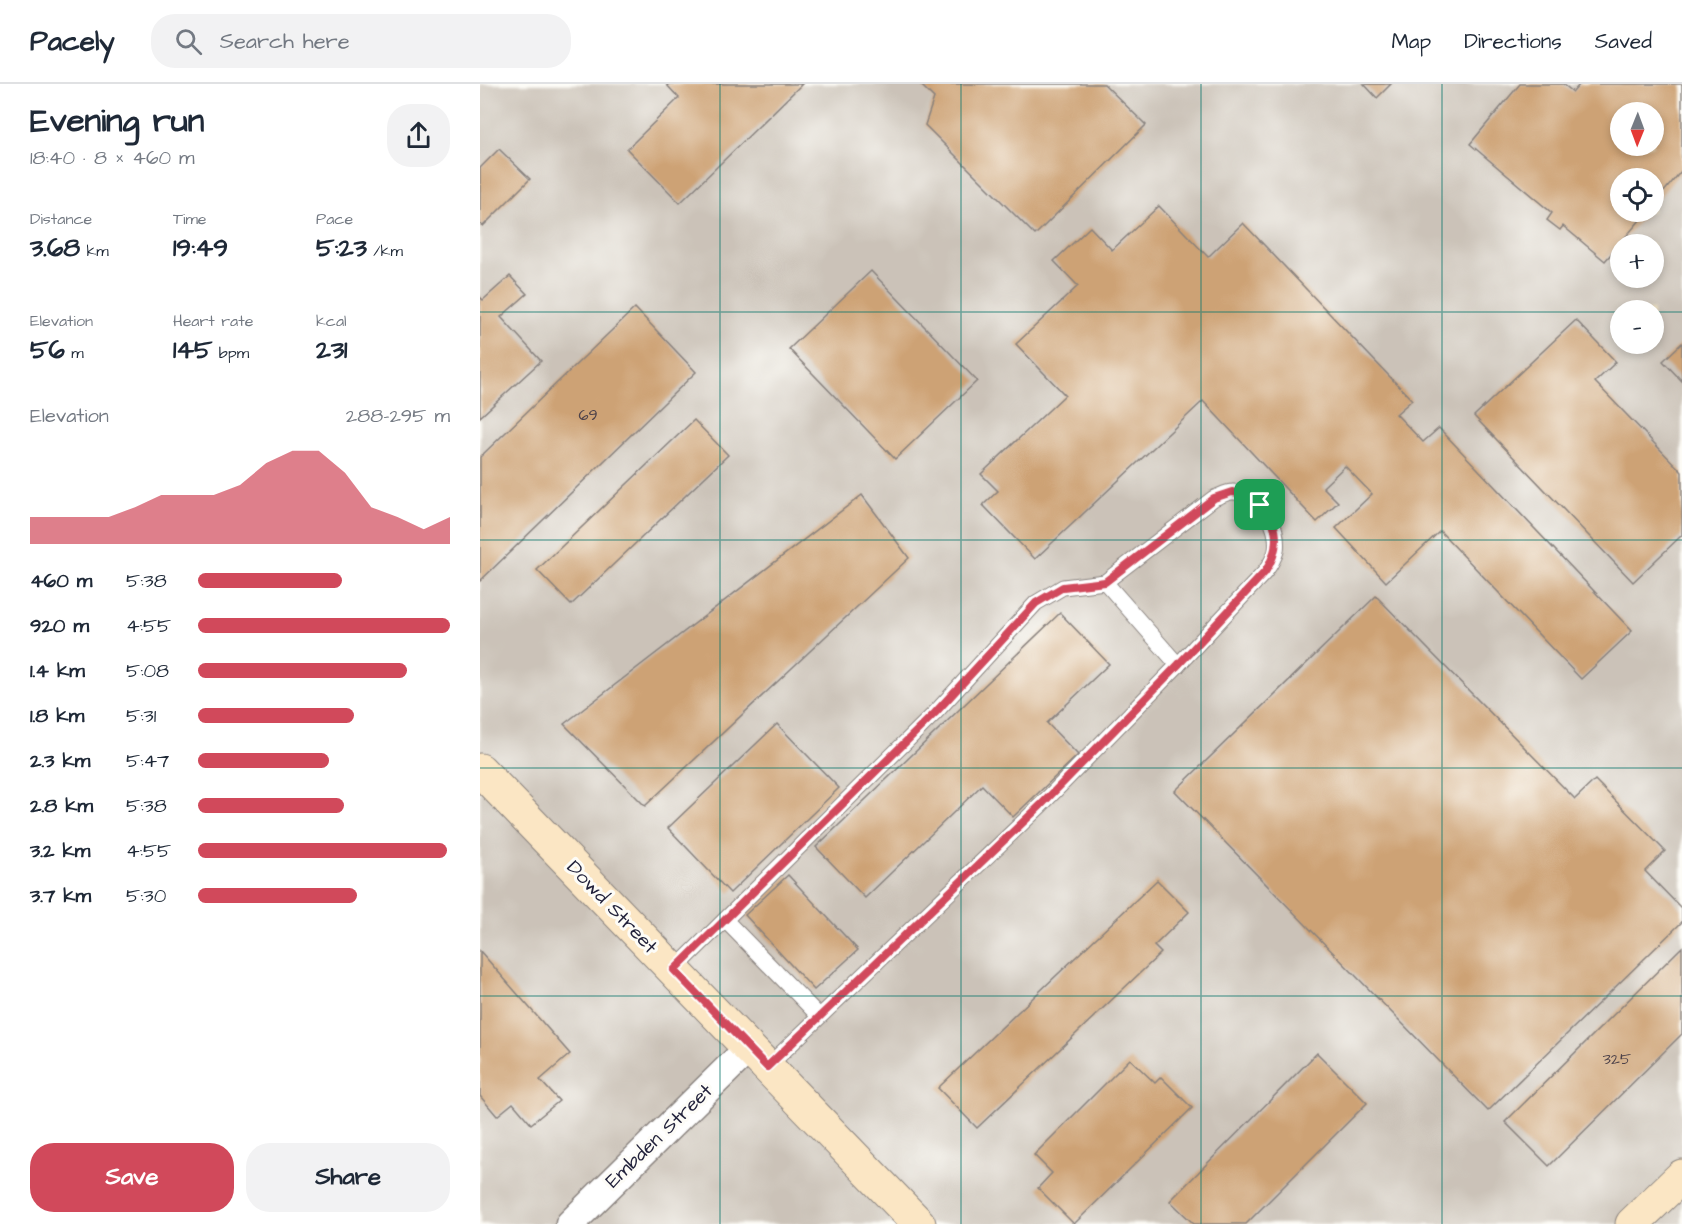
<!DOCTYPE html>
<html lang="en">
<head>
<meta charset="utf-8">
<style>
  :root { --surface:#fff; --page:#f2f2f3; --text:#1f2937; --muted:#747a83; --line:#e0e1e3; --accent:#d1495b }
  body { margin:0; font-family:"Architects Daughter",sans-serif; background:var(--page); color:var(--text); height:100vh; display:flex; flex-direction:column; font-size:22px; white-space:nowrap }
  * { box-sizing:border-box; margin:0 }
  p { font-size:20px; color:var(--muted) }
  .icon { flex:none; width:33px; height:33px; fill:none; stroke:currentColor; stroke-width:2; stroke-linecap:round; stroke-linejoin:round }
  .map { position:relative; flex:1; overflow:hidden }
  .drawer { display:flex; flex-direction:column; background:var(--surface); width:480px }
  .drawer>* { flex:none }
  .needle { width:39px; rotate:181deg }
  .buttons { position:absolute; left:1130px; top:18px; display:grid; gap:12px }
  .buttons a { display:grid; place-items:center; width:54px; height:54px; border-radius:50%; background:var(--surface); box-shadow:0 3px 9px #0003; font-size:30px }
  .pin { position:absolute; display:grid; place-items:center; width:51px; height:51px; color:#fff; margin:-26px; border-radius:12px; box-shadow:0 3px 9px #0006 }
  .round { display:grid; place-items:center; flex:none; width:63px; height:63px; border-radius:24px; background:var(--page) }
  .overview { display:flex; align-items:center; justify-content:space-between; height:102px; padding:0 30px }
  h1 { font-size:33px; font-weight:700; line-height:45px }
  .metrics { display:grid; grid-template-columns:repeat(3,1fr); gap:9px; height:102px; padding:6px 30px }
  .metrics div { display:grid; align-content:center }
  .metrics b { font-size:26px; font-weight:700 }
  .metrics small { font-size:16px; font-weight:400 }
  .metrics p { font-size:16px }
  .chart { height:168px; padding:12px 30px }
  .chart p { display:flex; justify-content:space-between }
  .chart svg { width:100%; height:108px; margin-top:6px; fill:var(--accent); opacity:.7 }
  .action { display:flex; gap:12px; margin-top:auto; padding:12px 30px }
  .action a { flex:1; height:69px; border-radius:24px; background:var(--accent); color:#fff; font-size:24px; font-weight:700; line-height:69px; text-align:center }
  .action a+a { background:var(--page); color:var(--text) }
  ul { padding:0 30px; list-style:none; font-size:20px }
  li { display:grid; grid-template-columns:96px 72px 1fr; align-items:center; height:45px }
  li i { height:15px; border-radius:8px; background:var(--accent) }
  header { display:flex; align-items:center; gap:36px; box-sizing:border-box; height:84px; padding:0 30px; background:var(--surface); border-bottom:2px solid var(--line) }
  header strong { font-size:28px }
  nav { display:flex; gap:33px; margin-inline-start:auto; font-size:21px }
  .search { width:420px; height:54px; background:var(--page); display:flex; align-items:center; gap:15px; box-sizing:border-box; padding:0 21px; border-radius:24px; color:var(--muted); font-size:22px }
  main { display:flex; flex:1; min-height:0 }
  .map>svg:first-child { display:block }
  .industrial { fill:#cbc2b8; fill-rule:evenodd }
  .building { fill:#cda275; fill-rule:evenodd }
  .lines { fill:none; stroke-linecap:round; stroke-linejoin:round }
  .lane-casing { stroke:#88817d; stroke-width:17 }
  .street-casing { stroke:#88817d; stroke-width:31 }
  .secondary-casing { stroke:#88817d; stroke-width:35 }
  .lane { stroke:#fff; stroke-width:15 }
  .street { stroke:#fff; stroke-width:28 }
  .secondary { stroke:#fbe6c4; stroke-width:33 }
  .route-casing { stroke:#fff; stroke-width:12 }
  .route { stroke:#d1495b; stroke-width:8 }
  .grid { fill:none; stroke:#0f766e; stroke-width:1.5; stroke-opacity:0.55 }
  .labels { text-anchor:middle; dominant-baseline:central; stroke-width:6; stroke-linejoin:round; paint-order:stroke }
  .number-label { font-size:16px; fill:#4d424a }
  .street-label { font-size:20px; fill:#22223b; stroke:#fdfcf7 }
</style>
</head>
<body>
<header>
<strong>Pacely</strong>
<div class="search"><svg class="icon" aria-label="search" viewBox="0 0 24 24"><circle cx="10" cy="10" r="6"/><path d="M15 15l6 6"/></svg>Search here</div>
<nav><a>Map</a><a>Directions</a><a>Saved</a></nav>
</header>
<main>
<section class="drawer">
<div class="overview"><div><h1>Evening run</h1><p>18:40 · 8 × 460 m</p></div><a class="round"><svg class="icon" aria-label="share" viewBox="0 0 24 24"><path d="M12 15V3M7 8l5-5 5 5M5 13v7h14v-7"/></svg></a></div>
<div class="metrics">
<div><p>Distance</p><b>3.68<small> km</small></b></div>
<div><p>Time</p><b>19:49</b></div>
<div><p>Pace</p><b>5:23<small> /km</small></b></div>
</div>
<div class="metrics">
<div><p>Elevation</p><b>56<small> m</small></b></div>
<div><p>Heart rate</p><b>145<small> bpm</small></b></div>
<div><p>kcal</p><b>231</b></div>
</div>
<div class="chart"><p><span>Elevation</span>288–295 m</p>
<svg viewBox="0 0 160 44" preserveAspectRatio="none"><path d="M0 44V33L10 33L20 33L30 33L40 29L50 24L60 24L70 24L80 20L90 11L100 6L110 6L120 15L130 29L140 33L150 38L160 33V44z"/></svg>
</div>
<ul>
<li><b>460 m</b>5:38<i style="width:57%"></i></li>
<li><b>920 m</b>4:55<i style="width:100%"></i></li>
<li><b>1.4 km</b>5:08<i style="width:83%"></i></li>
<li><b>1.8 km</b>5:31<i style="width:62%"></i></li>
<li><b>2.3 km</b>5:47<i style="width:52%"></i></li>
<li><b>2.8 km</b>5:38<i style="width:58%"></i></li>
<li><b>3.2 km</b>4:55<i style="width:99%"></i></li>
<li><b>3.7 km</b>5:30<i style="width:63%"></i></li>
</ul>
<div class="action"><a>Save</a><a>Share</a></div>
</section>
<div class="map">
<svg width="1202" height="1140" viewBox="0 0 1202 1140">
  <rect width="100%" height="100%" fill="#fdfcf7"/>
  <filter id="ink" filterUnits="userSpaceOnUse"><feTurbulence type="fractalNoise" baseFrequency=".0167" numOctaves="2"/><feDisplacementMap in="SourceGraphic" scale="12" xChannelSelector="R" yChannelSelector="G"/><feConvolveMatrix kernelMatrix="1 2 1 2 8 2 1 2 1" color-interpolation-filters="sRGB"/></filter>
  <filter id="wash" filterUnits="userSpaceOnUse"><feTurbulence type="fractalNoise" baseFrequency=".008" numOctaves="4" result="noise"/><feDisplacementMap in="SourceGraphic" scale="24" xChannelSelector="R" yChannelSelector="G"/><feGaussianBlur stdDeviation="1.35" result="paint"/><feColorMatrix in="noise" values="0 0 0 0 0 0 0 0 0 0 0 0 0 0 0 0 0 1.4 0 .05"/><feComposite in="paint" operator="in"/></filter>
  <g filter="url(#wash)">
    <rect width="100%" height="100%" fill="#eee0bf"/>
    <!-- industrial -->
    <path class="industrial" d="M0 0H1202V1140H0ZM1140 28H1173V62H1140ZM1140 94H1173V128H1140ZM1140 160H1173V194H1140ZM1140 226H1173V260H1140Z"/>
    <g id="blocks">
      <!-- building -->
      <g class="building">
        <path d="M186 0H322L200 119 147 65 199 14Z"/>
        <path d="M440 0H624L666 41 555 151 445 41 454 14Z"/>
        <path d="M884 0H911L897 14Z"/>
        <path d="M1040 0H1083L1093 8 1100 0H1202V86L1173 121V94H1140V128H1167L1125 177 1083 142 1080 146 1067 136 1072 129 990 60ZM1140 28H1173V62H1140Z"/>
        <path d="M19 65 50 95 3 142 0 140V84Z"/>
        <path d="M679 122 728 173 763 139 932 316 916 330 943 358 959 344 1152 547 1101 595 960 447 906 498 856 444 892 410 865 382 843 403 858 418 837 438 723 317 555 475 503 421 518 407 501 390 585 311 536 260 598 202 574 177 610 143 632 166Z"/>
        <path d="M391 187 497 297 415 375 309 265Z"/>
        <path d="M30 192 47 210 21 233 61 277 0 333V213L3 216Z"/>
        <path d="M155 224 216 288 0 497V373Z"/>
        <path d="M1096 236 1136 278 1115 298 1202 388V451L1153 498 994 332Z"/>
        <path d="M1202 259V297L1183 277Z"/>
        <path d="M214 336 248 371 91 521 57 486Z"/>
        <path d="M382 411 429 474 165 722 84 640Z"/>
        <path d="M896 512 1095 715 1115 696 1185 767 1165 787 1202 825V838L1008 1027 695 707Z"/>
        <path d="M580 529 629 580 567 639 598 671 533 733 502 701 385 814 336 763Z"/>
        <path d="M297 640 359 704 250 809 188 744Z"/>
        <path d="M308 791 378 866 334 906 265 831Z"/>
        <path d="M677 796 709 828 674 862 681 869 497 1044 458 1004Z"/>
        <path d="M1202 863V950L1069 1082 1025 1038Z"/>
        <path d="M0 867 90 970 60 996 79 1017 51 1040 33 1019 17 1032 0 1012Z"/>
        <path d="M837 969 887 1019 766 1140H714L690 1117Z"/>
        <path d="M650 975 675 999 681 993 712 1024 594 1140 558 1104 572 1089 554 1071Z"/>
      </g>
    </g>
  </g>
  <g filter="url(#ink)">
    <use href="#blocks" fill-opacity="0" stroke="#88817d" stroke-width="1.5"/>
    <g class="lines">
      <!-- lane casing -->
      <g class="lane-casing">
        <g id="lane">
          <path d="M625 498 698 581"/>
          <path d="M245 836 339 932"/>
          <path d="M194 886 455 629 556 519 583 503 625 498 734 414C740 412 747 408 752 408 781 407 800 442 796 467 794 475 790 481 785 488L698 581 561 721 287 983"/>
        </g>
      </g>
      <!-- street casing -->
      <g class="street-casing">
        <path id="street" d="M90 1140 269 964"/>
      </g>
      <!-- secondary casing -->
      <g class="secondary-casing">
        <g id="secondary">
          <path d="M0 686 439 1140"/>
          <path d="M1152 1140 1202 1092"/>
        </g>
      </g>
      <!-- lane -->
      <use href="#lane" class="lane"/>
      <!-- street -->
      <use href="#street" class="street"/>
      <!-- secondary -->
      <use href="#secondary" class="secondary"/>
    </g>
  </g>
  <g class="lines" filter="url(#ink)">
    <!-- route casing -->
    <g class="route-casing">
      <path id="route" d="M752 408C758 409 766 410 771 413 799 431 803 461 785 488L698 581 561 721 287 983 194 886 455 629 556 519 583 503 625 498 734 414Z"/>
    </g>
    <!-- route -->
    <use href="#route" class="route"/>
  </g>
  <!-- grid -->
  <path class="grid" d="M240 0V1140M481 0V1140M721 0V1140M962 0V1140M0 228H1140M1173 228H1202M0 456H1202M0 684H1202M0 912H1202"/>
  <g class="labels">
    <!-- number labels -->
    <g class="number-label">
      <text x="108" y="331">69</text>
      <text x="1137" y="975">325</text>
    </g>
    <!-- street labels -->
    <g class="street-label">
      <text transform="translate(132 823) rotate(46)">Dowd Street</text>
      <text transform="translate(179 1052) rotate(-44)">Embden Street</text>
    </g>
  </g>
</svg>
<div class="buttons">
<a><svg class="needle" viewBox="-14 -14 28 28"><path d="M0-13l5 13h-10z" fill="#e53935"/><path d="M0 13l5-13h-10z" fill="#747a83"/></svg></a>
<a><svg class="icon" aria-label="locate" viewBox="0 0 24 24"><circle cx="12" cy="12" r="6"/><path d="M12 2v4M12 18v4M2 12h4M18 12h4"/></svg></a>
<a>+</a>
<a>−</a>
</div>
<div class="pin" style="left:780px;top:421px;background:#1e9e55"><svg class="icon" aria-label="arrive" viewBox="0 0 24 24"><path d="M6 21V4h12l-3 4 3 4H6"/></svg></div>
</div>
</main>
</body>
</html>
